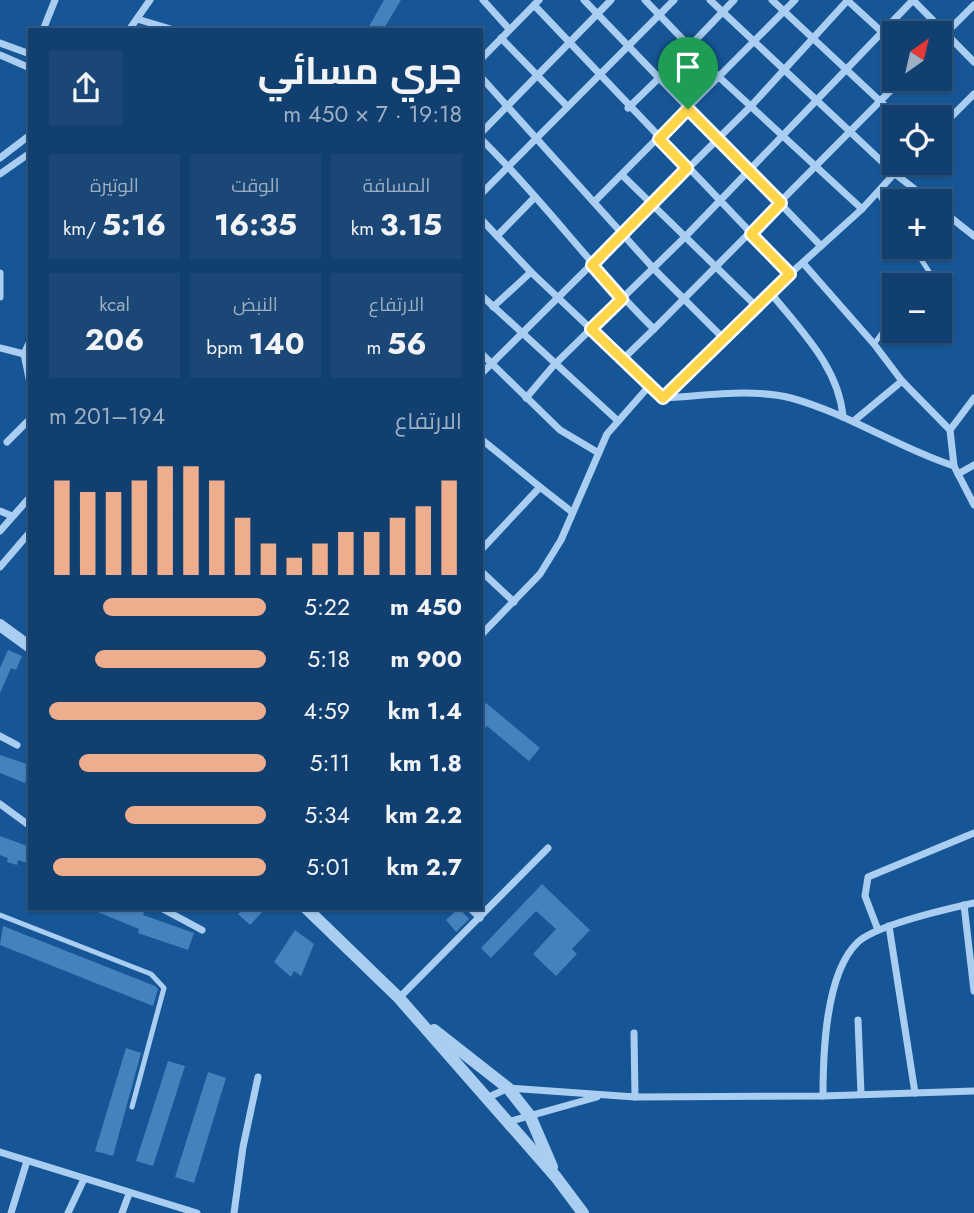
<!DOCTYPE html>
<html lang="ar">
<head>
<meta charset="utf-8">
<style>
  :root { --surface:#114070; --page:#1a4775; --text:#f1f3f6; --muted:#9cafc3; --line:#305983; --accent:#eead8d }
  body { margin:0; font-family:Jost,Cairo,sans-serif; background:var(--page); color:var(--text); direction:rtl; height:100vh; display:flex; flex-direction:column; font-size:26px; white-space:nowrap }
  * { box-sizing:border-box; margin:0 }
  p { font-size:23px; color:var(--muted) }
  .icon { flex:none; width:38px; height:38px; fill:none; stroke:currentColor; stroke-width:2; stroke-linecap:round; stroke-linejoin:round }
  .map { position:relative; flex:1; overflow:hidden; direction:ltr }
  .sheet { position:absolute; left:28px; top:28px; width:455px; height:882px; display:flex; flex-direction:column; background:var(--surface); border-radius:0px; box-shadow:0 2px 5px #0004,0 0 0 2px var(--line); direction:rtl }
  .sheet>* { flex:none }
  .needle { width:46px; rotate:34deg }
  .controls { position:absolute; left:882px; top:21px; display:grid; gap:14px }
  .controls a { display:grid; place-items:center; width:70px; height:70px; border-radius:0px; background:var(--surface); box-shadow:0 2px 5px #0004,0 0 0 2px var(--line); font-size:35px }
  .pin { position:absolute; display:grid; place-items:center; width:60px; height:60px; color:#fff; margin:-72px -30px; border-radius:50% 50% 50% 0; rotate:-45deg; box-shadow:0 0 7px #0007 }
  .pin .icon { rotate:45deg }
  .round { display:grid; place-items:center; flex:none; width:74px; height:74px; border-radius:0px; background:var(--page) }
  .summary { display:flex; align-items:center; justify-content:space-between; height:119px; padding:0 21px }
  h1 { font-size:38px; font-weight:700; line-height:52px }
  .figures { display:grid; grid-template-columns:repeat(3,1fr); gap:10px; height:119px; padding:7px 21px }
  .figures div { display:grid; align-content:center; border-radius:0px; background:var(--page); text-align:center }
  .figures b { font-size:30px; font-weight:700 }
  .figures small { font-size:19px; font-weight:400 }
  .figures p { font-size:19px }
  .chart { height:196px; padding:14px 21px }
  .chart p { display:flex; justify-content:space-between }
  .chart svg { width:100%; height:126px; margin-top:7px; stroke:var(--accent); stroke-width:6 }
  ul { padding:0 21px; list-style:none; font-size:23px }
  li { display:grid; grid-template-columns:112px 84px 1fr; align-items:center; height:52px }
  li i { height:18px; border-radius:9px; background:var(--accent) }
  .map>svg:first-child { display:block }
  .building { fill:#4482be }
  .lines { fill:none; stroke-linecap:round; stroke-linejoin:round }
  .service { stroke:#a9cef1; stroke-width:5 }
  .minor { stroke:#a9cef1; stroke-width:7 }
  .tertiary { stroke:#a9cef1; stroke-width:12 }
  .route-casing { stroke:#fff; stroke-width:14 }
  .route { stroke:#ffd54a; stroke-width:9 }
</style>
</head>
<body>
<div class="map">
<svg width="974" height="1213" viewBox="0 0 974 1213">
  <rect width="100%" height="100%" fill="#175696"/>
  <!-- building -->
  <g class="building">
    <path d="M384 0H401L383 30H367Z"/>
    <path d="M8 650 22 656 16 670 11 668 0 693V668Z"/>
    <path d="M486 703 540 748 529 761 487 726 481 732V708Z"/>
    <path d="M0 755 30 765V781L26 780 25 783 0 773Z"/>
    <path d="M0 836 30 847V864L18 860 17 865 7 862 8 858 0 855Z"/>
    <path d="M542 884 590 930 572 949 577 954 556 976 533 954 556 929 536 911 491 958 481 948Z"/>
    <path d="M88 908H139L145 910 143 915 194 933 188 950 138 933 139 929Z"/>
    <path d="M244 908H266L250 925 238 914Z"/>
    <path d="M459 908 469 919 456 932 446 920Z"/>
    <path d="M3 926 155 986 158 989 153 1006 0 945Z"/>
    <path d="M295 930 314 944 301 976 294 971 291 977 274 962Z"/>
    <path d="M126 1048 141 1053 113 1156 95 1151Z"/>
    <path d="M168 1061 185 1066 153 1166 136 1161Z"/>
    <path d="M208 1072 226 1078 194 1183 175 1177Z"/>
  </g>
  <g class="lines">
    <!-- service -->
    <g class="service">
      <path d="M877 192 894 218"/>
      <path d="M913 247 930 273"/>
      <path d="M874 344 887 326"/>
      <path d="M0 915 151 974 164 988 132 1107"/>
    </g>
    <!-- minor -->
    <g class="minor">
      <path d="M483 0 509 29"/>
      <path d="M584 0 821 246"/>
      <path d="M645 0 719 77 862 209"/>
      <path d="M710 0 894 173 930 201"/>
      <path d="M772 0 897 117"/>
      <path d="M847 0 882 32"/>
      <path d="M913 0 974 62"/>
      <path d="M534 5 790 274"/>
      <path d="M137 19 174 30"/>
      <path d="M43 30 55 0"/>
      <path d="M129 30 150 0"/>
      <path d="M501 38 567 106"/>
      <path d="M940 39 974 5"/>
      <path d="M0 43 30 54"/>
      <path d="M689 47 734 0"/>
      <path d="M0 55 30 68"/>
      <path d="M481 59 539 0"/>
      <path d="M481 77 654 269 723 338"/>
      <path d="M628 108 659 78"/>
      <path d="M940 128 974 94"/>
      <path d="M481 133 611 0"/>
      <path d="M481 139C543 199 592 269 654 329L902 79"/>
      <path d="M0 158 30 135"/>
      <path d="M0 174 30 153"/>
      <path d="M622 175 756 306"/>
      <path d="M481 194 674 0"/>
      <path d="M594 202 795 0"/>
      <path d="M940 209 974 236"/>
      <path d="M481 219 531 272 650 385"/>
      <path d="M497 236 535 197"/>
      <path d="M803 263 874 344 902 381 950 430 954 466 974 505"/>
      <path d="M0 273V297"/>
      <path d="M770 292C800 330 839 367 843 417"/>
      <path d="M481 295 617 420"/>
      <path d="M493 307 531 272"/>
      <path d="M30 341 24 354 30 383"/>
      <path d="M0 348 24 354"/>
      <path d="M481 353 560 430 597 452"/>
      <path d="M623 359 654 329"/>
      <path d="M481 374 751 106 848 0"/>
      <path d="M526 398 554 365 684 238 913 0"/>
      <path d="M663 398C703 396 752 388 791 398 849 414 898 448 954 466"/>
      <path d="M855 420 902 381"/>
      <path d="M950 430 974 398"/>
      <path d="M481 439 540 487 481 550"/>
      <path d="M7 442 30 419"/>
      <path d="M958 474 974 465"/>
      <path d="M540 487 572 512"/>
      <path d="M0 511 12 516"/>
      <path d="M0 531 30 497"/>
      <path d="M0 567 30 532"/>
      <path d="M481 571 514 602"/>
      <path d="M481 635 540 574 561 540 607 434 650 385 663 398 770 292 862 209 904 163"/>
      <path d="M0 736 17 745"/>
      <path d="M0 804 30 826"/>
      <path d="M964 905 974 991"/>
      <path d="M161 908 202 930"/>
      <path d="M470 908 480 918"/>
      <path d="M889 926 915 1093"/>
      <path d="M878 930 865 896 868 877 974 833"/>
      <path d="M399 998 548 848"/>
      <path d="M858 1020 861 1094"/>
      <path d="M634 1033 635 1097"/>
      <path d="M823 1096C823 1054 825 973 858 942 877 925 947 909 974 903"/>
      <path d="M487 1098 508 1088 635 1097 823 1096 974 1091"/>
      <path d="M508 1122 597 1097"/>
      <path d="M0 1152 197 1213"/>
      <path d="M11 1213 27 1161"/>
      <path d="M68 1213 84 1179"/>
      <path d="M122 1213 129 1194"/>
      <path d="M234 1213 243 1147 258 1077"/>
    </g>
    <!-- tertiary -->
    <g class="tertiary">
      <path d="M0 625 30 647"/>
      <path d="M306 908 399 998 556 1177 583 1213"/>
      <path d="M434 1030 508 1088 530 1116 552 1167"/>
    </g>
  </g>
  <g class="lines">
    <!-- route casing -->
    <g class="route-casing">
      <path id="route" d="M688 109 781 203 751 234 790 274 663 398 591 329 622 299 592 265 687 168 659 139Z"/>
    </g>
    <!-- route -->
    <use href="#route" class="route"/>
  </g>
</svg>
<div class="controls">
<a><svg class="needle" viewBox="-14 -14 28 28"><path d="M0-13l5 13h-10z" fill="#e53935"/><path d="M0 13l5-13h-10z" fill="#9cafc3"/></svg></a>
<a><svg class="icon" aria-label="locate" viewBox="0 0 24 24"><circle cx="12" cy="12" r="6"/><path d="M12 2v4M12 18v4M2 12h4M18 12h4"/></svg></a>
<a>+</a>
<a>−</a>
</div>
<div class="pin" style="left:688px;top:109px;background:#1e9e55"><svg class="icon" aria-label="arrive" viewBox="0 0 24 24"><path d="M6 21V4h12l-3 4 3 4H6"/></svg></div>
<section class="sheet">
<div class="summary"><div><h1>جري مسائي</h1><p>19:18 · 7 × 450 m</p></div><a class="round"><svg class="icon" aria-label="share" viewBox="0 0 24 24"><path d="M12 15V3M7 8l5-5 5 5M5 13v7h14v-7"/></svg></a></div>
<div class="figures">
<div><p>المسافة</p><b>3.15<small> km</small></b></div>
<div><p>الوقت</p><b>16:35</b></div>
<div><p>الوتيرة</p><b>5:16<small> /km</small></b></div>
</div>
<div class="figures">
<div><p>الارتفاع</p><b>56<small> m</small></b></div>
<div><p>النبض</p><b>140<small> bpm</small></b></div>
<div><p>kcal</p><b>206</b></div>
</div>
<div class="chart"><p><span>الارتفاع</span>194–201 m</p>
<svg viewBox="0 0 160 44" preserveAspectRatio="none"><path d="M5 44V11M15 44V15M25 44V15M35 44V11M45 44V6M55 44V6M65 44V11M75 44V24M85 44V33M95 44V38M105 44V33M115 44V29M125 44V29M135 44V24M145 44V20M155 44V11"/></svg>
</div>
<ul>
<li><b>450 m</b>5:22<i style="width:75%"></i></li>
<li><b>900 m</b>5:18<i style="width:79%"></i></li>
<li><b>1.4 km</b>4:59<i style="width:100%"></i></li>
<li><b>1.8 km</b>5:11<i style="width:86%"></i></li>
<li><b>2.2 km</b>5:34<i style="width:65%"></i></li>
<li><b>2.7 km</b>5:01<i style="width:98%"></i></li>
</ul>
</section>
</div>
</body>
</html>
